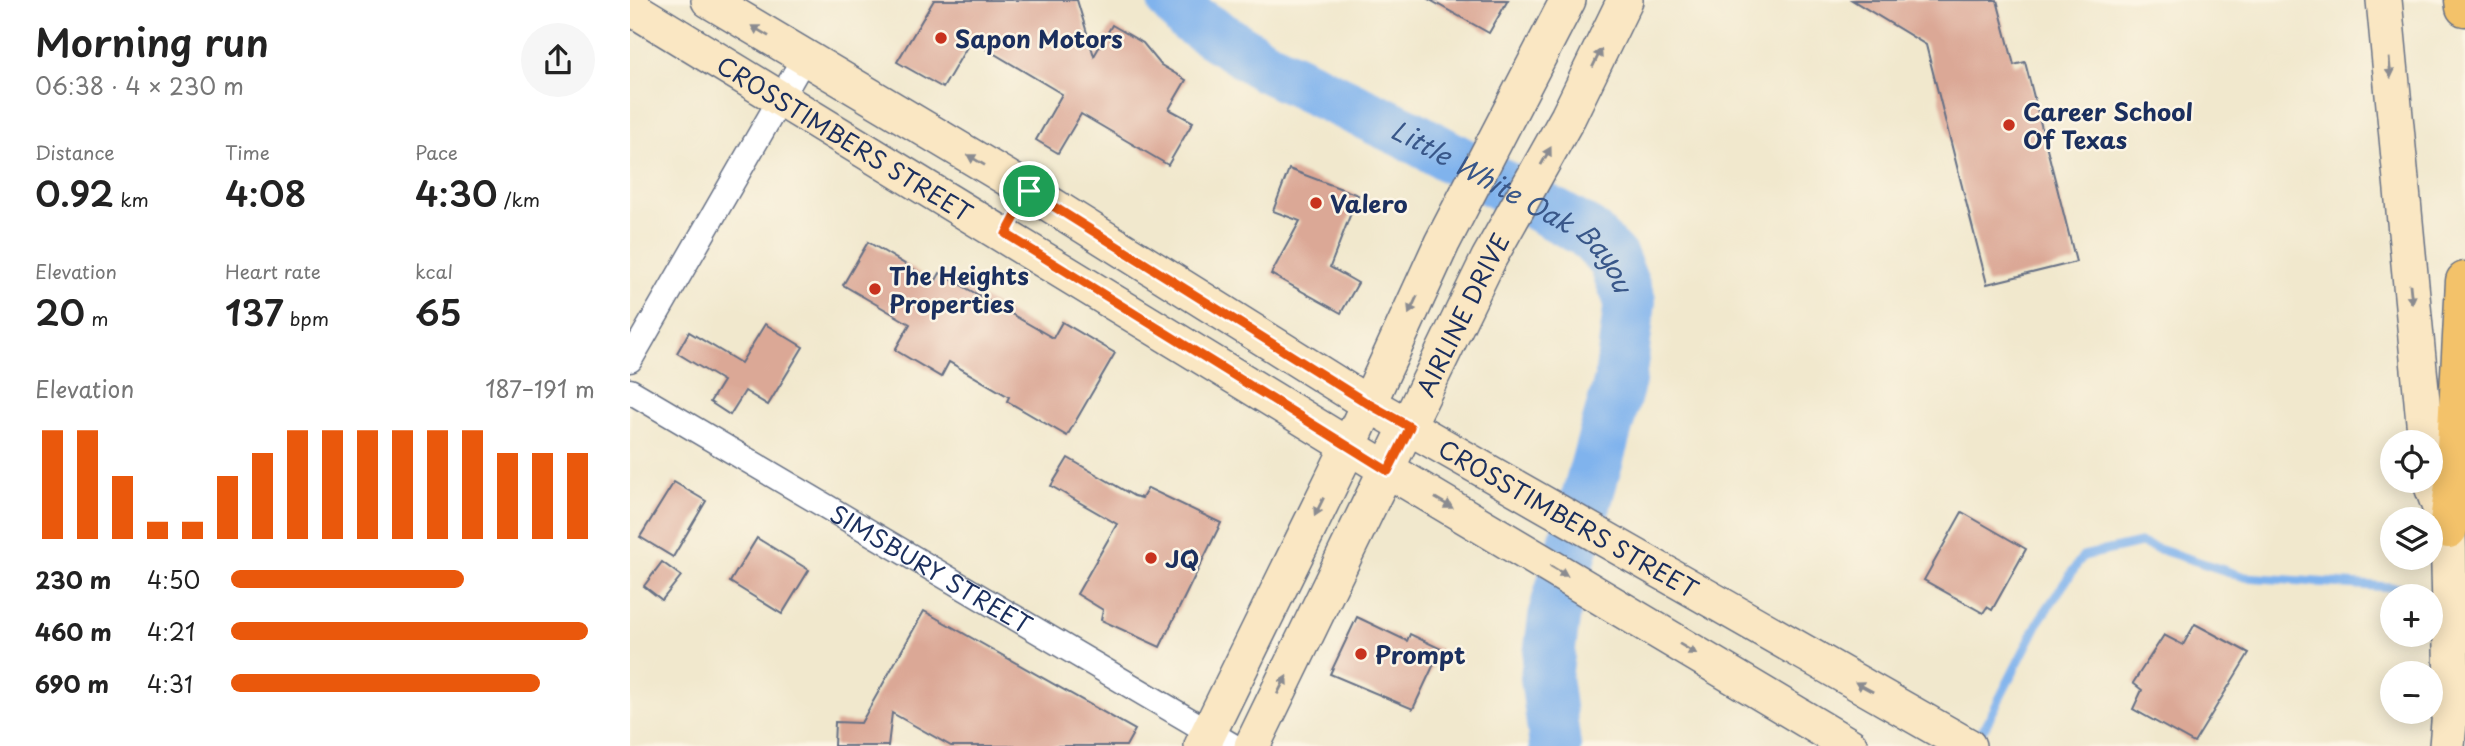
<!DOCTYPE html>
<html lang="en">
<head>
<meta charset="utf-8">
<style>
  :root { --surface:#fff; --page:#f6f6f6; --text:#222; --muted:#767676; --accent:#ea580c }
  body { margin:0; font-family:"Playpen Sans",sans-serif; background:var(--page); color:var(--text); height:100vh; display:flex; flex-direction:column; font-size:26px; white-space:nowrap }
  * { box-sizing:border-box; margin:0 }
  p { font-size:23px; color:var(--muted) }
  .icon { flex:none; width:38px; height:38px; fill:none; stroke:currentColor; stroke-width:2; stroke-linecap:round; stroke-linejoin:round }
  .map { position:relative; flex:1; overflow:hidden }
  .panel { display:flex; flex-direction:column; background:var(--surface); width:630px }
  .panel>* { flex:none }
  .tools { position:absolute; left:1750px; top:430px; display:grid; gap:14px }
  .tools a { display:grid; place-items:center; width:63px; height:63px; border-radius:50%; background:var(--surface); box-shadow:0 4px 18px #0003; font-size:35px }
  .pin { position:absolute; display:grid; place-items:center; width:60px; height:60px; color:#fff; margin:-30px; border:4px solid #fff; border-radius:50%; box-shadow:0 2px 7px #0007 }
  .round { display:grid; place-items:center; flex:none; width:74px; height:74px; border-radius:37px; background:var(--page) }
  .summary { display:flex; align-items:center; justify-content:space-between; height:119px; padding:0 35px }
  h1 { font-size:38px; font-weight:600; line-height:52px }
  .stats { display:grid; grid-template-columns:repeat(3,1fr); gap:10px; height:119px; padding:7px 35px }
  .stats div { display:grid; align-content:center }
  .stats b { font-size:35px; font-weight:600 }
  .stats small { font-size:19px; font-weight:400 }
  .stats p { font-size:19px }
  .chart { height:196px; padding:14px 35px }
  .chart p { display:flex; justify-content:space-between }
  .chart svg { width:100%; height:126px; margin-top:7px; stroke:var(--accent); stroke-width:6 }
  ul { padding:0 35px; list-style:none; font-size:23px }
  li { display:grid; grid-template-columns:112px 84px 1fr; align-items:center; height:52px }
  li i { height:18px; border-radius:9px; background:var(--accent) }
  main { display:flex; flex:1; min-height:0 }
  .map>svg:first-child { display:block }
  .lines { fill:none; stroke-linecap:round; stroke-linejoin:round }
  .stream { stroke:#80b3ed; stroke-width:9 }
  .river { stroke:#80b3ed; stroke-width:52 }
  .building { fill:#dba896 }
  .street-casing { stroke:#667085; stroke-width:27 }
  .secondary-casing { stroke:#667085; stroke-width:38 }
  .highway-casing { stroke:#667085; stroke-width:41 }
  .street { stroke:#fff; stroke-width:24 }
  .secondary { stroke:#fae7c3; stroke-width:35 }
  .highway { stroke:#f3c26a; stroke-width:38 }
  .oneway { fill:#8a8b90 }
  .route-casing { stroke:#fff; stroke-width:14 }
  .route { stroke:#ea580c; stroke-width:9 }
  .poi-dot { fill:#c8321e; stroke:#fcf5e5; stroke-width:2.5 }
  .labels { text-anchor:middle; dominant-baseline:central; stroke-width:5; stroke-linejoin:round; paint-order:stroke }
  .poi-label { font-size:24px; font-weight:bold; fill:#1b2f5e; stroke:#fcf5e5; text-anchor:start }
  .street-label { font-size:24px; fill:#1b2f5e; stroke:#fcf5e5 }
  .water-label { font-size:26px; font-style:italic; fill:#395789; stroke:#fcf5e5 }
</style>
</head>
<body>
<main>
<section class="panel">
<div class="summary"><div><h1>Morning run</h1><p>06:38 · 4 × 230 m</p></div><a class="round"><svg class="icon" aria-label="share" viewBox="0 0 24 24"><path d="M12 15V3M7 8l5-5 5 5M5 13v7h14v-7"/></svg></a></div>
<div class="stats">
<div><p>Distance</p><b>0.92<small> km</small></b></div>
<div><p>Time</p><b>4:08</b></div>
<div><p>Pace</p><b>4:30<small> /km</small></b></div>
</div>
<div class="stats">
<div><p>Elevation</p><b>20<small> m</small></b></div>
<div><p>Heart rate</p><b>137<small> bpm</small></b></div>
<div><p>kcal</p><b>65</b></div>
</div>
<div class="chart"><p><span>Elevation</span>187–191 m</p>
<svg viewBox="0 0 160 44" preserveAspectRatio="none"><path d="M5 44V6M15 44V6M25 44V22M35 44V38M45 44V38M55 44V22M65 44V14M75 44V6M85 44V6M95 44V6M105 44V6M115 44V6M125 44V6M135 44V14M145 44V14M155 44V14"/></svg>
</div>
<ul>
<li><b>230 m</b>4:50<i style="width:64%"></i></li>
<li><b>460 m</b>4:21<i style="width:98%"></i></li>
<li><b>690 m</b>4:31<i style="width:85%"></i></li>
</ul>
</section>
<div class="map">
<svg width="1835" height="746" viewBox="0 0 1835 746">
  <rect width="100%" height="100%" fill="#fcf5e5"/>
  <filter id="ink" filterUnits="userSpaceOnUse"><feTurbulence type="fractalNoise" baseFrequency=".0143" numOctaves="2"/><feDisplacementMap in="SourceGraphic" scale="14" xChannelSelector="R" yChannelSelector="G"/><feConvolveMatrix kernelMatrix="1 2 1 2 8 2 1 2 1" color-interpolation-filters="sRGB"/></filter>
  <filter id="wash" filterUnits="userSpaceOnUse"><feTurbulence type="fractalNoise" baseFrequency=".00686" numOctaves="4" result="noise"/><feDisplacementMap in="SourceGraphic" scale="28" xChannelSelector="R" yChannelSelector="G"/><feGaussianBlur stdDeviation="1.57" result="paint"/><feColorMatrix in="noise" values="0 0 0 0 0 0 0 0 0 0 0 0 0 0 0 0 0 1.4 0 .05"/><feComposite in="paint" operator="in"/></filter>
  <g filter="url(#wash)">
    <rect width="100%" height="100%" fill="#f1e8cd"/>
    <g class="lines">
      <!-- stream -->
      <path class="stream" d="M1343 742 1356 725 1410 619 1453 556 1510 543 1615 577 1773 588"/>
      <!-- river -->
      <path class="river" id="s1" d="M543 0 558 17 635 66 782 136 958 233 983 259 1000 301 990 380 925 611 916 677 925 746"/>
    </g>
    <g id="blocks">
      <!-- building -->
      <g class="building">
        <path d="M304 0H447L464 56 482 25 513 43 531 65 556 80 539 109 563 122 538 165 451 114 428 153 406 140 432 94 341 40 313 88 267 62Z"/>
        <path d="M800 0H878L859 33Z"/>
        <path d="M1222 0H1367L1384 65 1395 62 1446 262 1357 284 1296 45Z"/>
        <path d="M659 169 728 195 700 267 728 283 711 313 641 274 670 221 643 211Z"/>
        <path d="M238 242 305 282 310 273 423 338 432 322 485 353 437 436 377 401 379 397 319 362 311 377 265 350 280 324 213 285Z"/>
        <path d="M135 324 173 347 138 405 115 391 100 415 80 402 93 381 47 353 59 332 111 363Z"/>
        <path d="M438 458 504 496 512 498 518 488 591 523 530 647 471 620 473 610 447 594 487 524 421 486Z"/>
        <path d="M44 482 76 501 43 557 10 537Z"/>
        <path d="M1332 512 1396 549 1362 610 1357 607 1353 613 1294 580Z"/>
        <path d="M127 538 179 570 152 614 100 582Z"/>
        <path d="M32 562 51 576 32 600 14 586Z"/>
        <path d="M294 611 505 730 496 746H321L262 713 258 746H204L205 722 231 723Z"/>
        <path d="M727 617 777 641 780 634 811 649 783 709 700 674Z"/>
        <path d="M1565 624 1619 653 1564 743 1503 709 1512 690 1503 683 1534 635 1553 645Z"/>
      </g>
    </g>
  </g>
  <g filter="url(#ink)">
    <use href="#blocks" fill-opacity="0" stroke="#667085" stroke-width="2"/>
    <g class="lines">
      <!-- street casing -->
      <g class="street-casing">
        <g id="street">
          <path d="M0 360 174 58"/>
          <path id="s2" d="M0 391 603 746"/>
        </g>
      </g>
      <!-- secondary casing -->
      <g class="secondary-casing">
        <g id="secondary">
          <path id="s3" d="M79 0 399 191 737 403 1338 746"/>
          <path d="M1754 0 1796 443"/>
          <path id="s4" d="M0 7 758 470 1220 746"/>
          <path d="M1800 481 1818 529 1822 688 1817 746"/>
          <path d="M572 746 719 446 812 243 938 0"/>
          <path id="s5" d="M622 746 859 258 938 117 995 0"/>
        </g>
      </g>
      <!-- highway casing -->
      <g class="highway-casing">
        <g id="highway">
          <path d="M1834 0 1835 7"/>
          <path d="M1818 529 1824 485 1835 281"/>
        </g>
      </g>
      <!-- street -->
      <use href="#street" class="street"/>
      <!-- secondary -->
      <use href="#secondary" class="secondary"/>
      <!-- highway -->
      <use href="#highway" class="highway"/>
    </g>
    <!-- one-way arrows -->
    <defs><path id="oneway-solid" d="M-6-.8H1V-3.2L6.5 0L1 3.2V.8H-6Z" transform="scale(1.75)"/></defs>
    <g class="oneway">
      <use href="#oneway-solid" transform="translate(130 31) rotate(-149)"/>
      <use href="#oneway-solid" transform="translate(967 58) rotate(-64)"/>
      <use href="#oneway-solid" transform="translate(1760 68) rotate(85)"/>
      <use href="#oneway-solid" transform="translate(916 156) rotate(-61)"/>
      <use href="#oneway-solid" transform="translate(346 160) rotate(-149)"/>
      <use href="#oneway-solid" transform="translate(1781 294) rotate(84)"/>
      <use href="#oneway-solid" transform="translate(783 305) rotate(115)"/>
      <use href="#oneway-solid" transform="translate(814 503) rotate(30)"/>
      <use href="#oneway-solid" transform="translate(689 507) rotate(116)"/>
      <use href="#oneway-solid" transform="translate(929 571) rotate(31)"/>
      <use href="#oneway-solid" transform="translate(1058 649) rotate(31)"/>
      <use href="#oneway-solid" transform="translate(652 685) rotate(-63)"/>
      <use href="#oneway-solid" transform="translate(1234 687) rotate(-151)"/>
    </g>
  </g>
  <g class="lines" filter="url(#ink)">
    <!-- route casing -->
    <g class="route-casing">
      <path id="route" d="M399 191 737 403 780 427 758 471 376 234Z"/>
    </g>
    <!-- route -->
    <use href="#route" class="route"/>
  </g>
  <!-- markers -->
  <g class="poi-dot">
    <circle cx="311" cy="38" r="7"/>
    <circle cx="1379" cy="125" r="7"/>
    <circle cx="686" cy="203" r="7"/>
    <circle cx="245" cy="289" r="7"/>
    <circle cx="521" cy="558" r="7"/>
    <circle cx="731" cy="654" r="7"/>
  </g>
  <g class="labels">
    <!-- poi labels -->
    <g class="poi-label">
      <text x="325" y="38">Sapon Motors</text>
      <text x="1393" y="111">Career School<tspan x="1393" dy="28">Of Texas</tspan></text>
      <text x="700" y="203">Valero</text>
      <text x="259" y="275">The Heights<tspan x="259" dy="28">Properties</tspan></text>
      <text x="535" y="558">JQ</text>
      <text x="745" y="654">Prompt</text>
    </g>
    <!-- street labels -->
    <g class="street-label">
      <text stroke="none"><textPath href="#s4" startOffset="252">CROSSTIMBERS STREET</textPath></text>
      <text stroke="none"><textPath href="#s5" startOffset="480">AIRLINE DRIVE</textPath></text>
      <text stroke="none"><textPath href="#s3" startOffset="1004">CROSSTIMBERS STREET</textPath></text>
      <text stroke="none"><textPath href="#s2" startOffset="350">SIMSBURY STREET</textPath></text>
    </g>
    <!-- water labels -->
    <g class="water-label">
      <text stroke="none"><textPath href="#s1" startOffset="402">Little White Oak Bayou</textPath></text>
    </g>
  </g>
</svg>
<div class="tools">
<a><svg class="icon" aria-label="locate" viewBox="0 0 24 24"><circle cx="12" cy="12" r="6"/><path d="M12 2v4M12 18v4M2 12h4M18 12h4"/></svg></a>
<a><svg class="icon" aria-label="layers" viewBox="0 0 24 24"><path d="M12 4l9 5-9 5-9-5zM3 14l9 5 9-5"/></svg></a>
<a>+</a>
<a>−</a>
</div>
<div class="pin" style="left:399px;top:191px;background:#1e9e55"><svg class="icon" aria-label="arrive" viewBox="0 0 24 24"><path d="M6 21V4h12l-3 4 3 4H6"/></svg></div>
</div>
</main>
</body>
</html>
